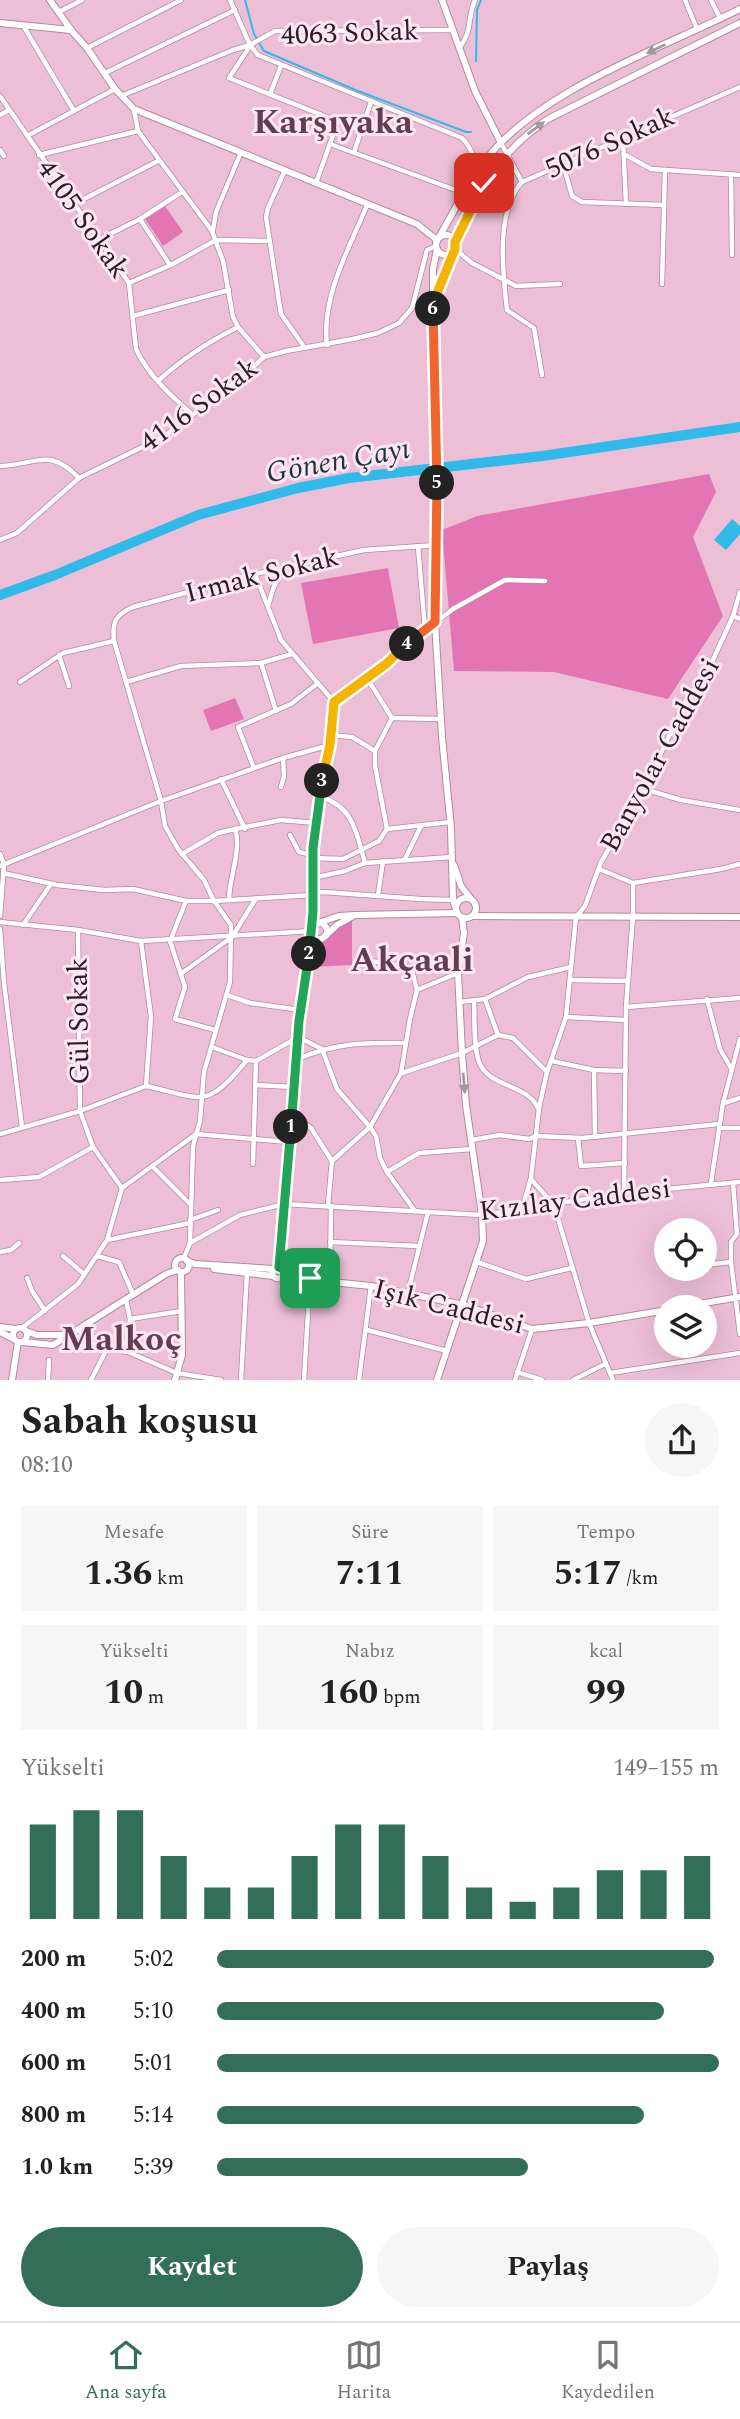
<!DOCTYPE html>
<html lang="tr">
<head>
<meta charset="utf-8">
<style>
  :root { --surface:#fff; --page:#f6f6f6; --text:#222; --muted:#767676; --line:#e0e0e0; --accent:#336e58 }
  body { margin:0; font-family:Spectral,serif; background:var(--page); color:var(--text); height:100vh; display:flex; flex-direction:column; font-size:26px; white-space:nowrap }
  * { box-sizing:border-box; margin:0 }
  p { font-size:23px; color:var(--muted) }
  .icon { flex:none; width:38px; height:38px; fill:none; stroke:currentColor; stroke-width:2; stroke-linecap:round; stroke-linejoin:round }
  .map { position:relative; height:1380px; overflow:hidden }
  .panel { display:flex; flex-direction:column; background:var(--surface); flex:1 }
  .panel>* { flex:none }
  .controls { position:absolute; left:654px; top:1218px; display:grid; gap:14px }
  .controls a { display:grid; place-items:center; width:63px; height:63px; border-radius:50%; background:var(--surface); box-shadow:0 7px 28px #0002; font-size:35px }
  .pin { position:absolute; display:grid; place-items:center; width:60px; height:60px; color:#fff; margin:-30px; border-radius:14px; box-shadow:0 4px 10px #0006 }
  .km { position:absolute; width:35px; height:35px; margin:-18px; border-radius:50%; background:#222; color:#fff; font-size:19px; line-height:35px; text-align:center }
  .round { display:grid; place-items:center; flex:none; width:74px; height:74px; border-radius:37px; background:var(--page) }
  .overview { display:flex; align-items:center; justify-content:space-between; height:119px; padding:0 21px }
  h1 { font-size:38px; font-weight:700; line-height:52px }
  .metrics { display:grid; grid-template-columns:repeat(3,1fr); gap:10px; height:119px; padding:7px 21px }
  .metrics div { display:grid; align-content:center; border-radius:0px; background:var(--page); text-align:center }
  .metrics b { font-size:35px; font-weight:700 }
  .metrics small { font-size:19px; font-weight:400 }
  .metrics p { font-size:19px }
  .chart { height:196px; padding:14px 21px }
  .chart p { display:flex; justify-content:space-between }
  .chart svg { width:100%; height:126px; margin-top:7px; stroke:var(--accent); stroke-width:6 }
  .primary-button { display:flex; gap:14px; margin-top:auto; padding:14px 21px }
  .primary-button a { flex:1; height:80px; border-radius:42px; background:var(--accent); color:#fff; font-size:28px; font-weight:700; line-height:80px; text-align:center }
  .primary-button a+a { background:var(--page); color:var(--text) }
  ul { padding:0 21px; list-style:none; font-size:23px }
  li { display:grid; grid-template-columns:112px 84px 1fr; align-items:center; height:52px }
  li i { height:18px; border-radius:9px; background:var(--accent) }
  .menu { display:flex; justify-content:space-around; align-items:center; height:98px; border-top:2px solid var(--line); background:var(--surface); font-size:19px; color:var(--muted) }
  .menu a { display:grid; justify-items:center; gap:4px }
  .menu .current { color:var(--accent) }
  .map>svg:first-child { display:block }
  .green { fill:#e475b4 }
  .water { fill:#2fbae9 }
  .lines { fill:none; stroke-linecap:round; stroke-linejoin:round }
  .stream { stroke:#2fbae9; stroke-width:2 }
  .river { stroke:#2fbae9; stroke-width:10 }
  .minor-casing { stroke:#b3899e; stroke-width:6 }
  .tertiary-casing { stroke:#b3899e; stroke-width:8 }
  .secondary-casing { stroke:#b3899e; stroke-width:8 }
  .minor { stroke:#fff; stroke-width:4.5 }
  .tertiary { stroke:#fff; stroke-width:6 }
  .secondary { stroke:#fff; stroke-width:6 }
  .oneway { fill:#a0999d }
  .split-1-casing { stroke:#fff; stroke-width:14 }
  .split-2-casing { stroke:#fff; stroke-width:14 }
  .split-3-casing { stroke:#fff; stroke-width:14 }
  .split-4-casing { stroke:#fff; stroke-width:14 }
  .split-5-casing { stroke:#fff; stroke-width:14 }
  .split-6-casing { stroke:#fff; stroke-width:14 }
  .split-7-casing { stroke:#fff; stroke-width:14 }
  .split-1 { stroke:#22a559; stroke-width:9 }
  .split-2 { stroke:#22a559; stroke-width:9 }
  .split-3 { stroke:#22a559; stroke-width:9 }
  .split-4 { stroke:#f5b400; stroke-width:9 }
  .split-5 { stroke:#f0652b; stroke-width:9 }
  .split-6 { stroke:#f0652b; stroke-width:9 }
  .split-7 { stroke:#f5b400; stroke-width:9 }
  .labels { text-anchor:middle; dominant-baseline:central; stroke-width:6; stroke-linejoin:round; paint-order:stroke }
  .street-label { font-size:28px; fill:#2c1c25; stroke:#fee7f2 }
  .water-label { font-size:30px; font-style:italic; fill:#1a3641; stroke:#fee7f2 }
  .district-label { font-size:35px; font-weight:bold; fill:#633e52; stroke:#fee7f2 }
</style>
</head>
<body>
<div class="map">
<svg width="740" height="1380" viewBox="0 0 740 1380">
  <rect width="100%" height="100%" fill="#ecbfd6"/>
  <!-- green -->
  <g class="green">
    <path d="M165 206 183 232 163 246 145 219Z"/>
    <path d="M709 474 716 492 693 537 723 616 668 699 554 672 454 671 442 530 477 516Z"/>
    <path d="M388 568 399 628 313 644 301 583Z"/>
    <path d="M235 698 244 719 211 731 203 710Z"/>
    <path d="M352 919V965L311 967 313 948 332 931Z"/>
  </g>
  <!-- water -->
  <path class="water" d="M732 519 740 526V534L726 550 714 540Z"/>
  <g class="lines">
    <!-- stream -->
    <g class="stream">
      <path d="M245 0 254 34 264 51 358 91 466 132H471"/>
      <path d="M476 61 477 10 481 0"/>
    </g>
    <!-- river -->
    <path class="river" d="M0 595 55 575 198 515 298 488 349 478 542 456 740 427"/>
    <!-- minor casing -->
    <g class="minor-casing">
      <g id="minor">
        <path d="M230 0 250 45 258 55 462 138C475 152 475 161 470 179"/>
        <path d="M685 0 697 29"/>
        <path d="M711 0 720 18"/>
        <path d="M59 12 82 0"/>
        <path d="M24 27 74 111"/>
        <path d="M250 46 229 78 362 131"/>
        <path d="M460 47C473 30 467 18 475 0"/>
        <path d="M87 48 181 0"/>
        <path d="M105 73 235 10"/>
        <path d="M270 94 281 66"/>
        <path d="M0 96 129 283 136 349C148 375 171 396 193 415"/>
        <path d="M121 96 233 50 250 45 275 31 452 30"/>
        <path d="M134 110 138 131 212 231 223 261 233 317 238 327 264 357"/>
        <path d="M0 115 9 110"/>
        <path d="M27 136 115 89"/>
        <path d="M623 139 626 204"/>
        <path d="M501 143 522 182"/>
        <path d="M330 144 464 193"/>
        <path d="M0 150 4 156"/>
        <path d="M354 152 371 102"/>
        <path d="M624 154 651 169 740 175"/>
        <path d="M39 155 138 131"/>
        <path d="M563 164 572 196 582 202 664 205"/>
        <path d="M285 170 268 208 266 217 281 314 305 348"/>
        <path d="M731 175 732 255"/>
        <path d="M316 183 338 121"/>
        <path d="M74 204 158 161"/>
        <path d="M140 219 170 265"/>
        <path d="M213 230 216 212 241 152"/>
        <path d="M98 240 140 219 182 192"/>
        <path d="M455 249 472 263 516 286 560 284"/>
        <path d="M129 283 171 265 216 240 269 241"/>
        <path d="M662 284 665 170"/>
        <path d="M133 316 229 290"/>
        <path d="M327 345C321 296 350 247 368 203"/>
        <path d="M542 375 534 328 507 310C503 274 495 211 522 182L740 87"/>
        <path d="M158 381C183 358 208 342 238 327"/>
        <path d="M0 466C37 465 48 446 79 478L163 437 240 379 264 357 286 351 353 339 378 333 399 323 412 308 427 250 436 246"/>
        <path d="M0 540 17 533 79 478"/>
        <path d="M418 546 425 629"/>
        <path d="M255 574 281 640 334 702"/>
        <path d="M268 606 273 589 283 568"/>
        <path d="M733 616 740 619"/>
        <path d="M59 655 69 686"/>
        <path d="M261 663 276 711"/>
        <path d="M367 678 392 718 375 751V766L387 829"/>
        <path d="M20 682 63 653 114 641"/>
        <path d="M126 682 181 666 261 663 292 654"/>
        <path d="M392 718 441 719"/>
        <path d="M330 735 352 737 375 751"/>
        <path d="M254 768 238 727 291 704 317 684"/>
        <path d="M221 779 245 829"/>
        <path d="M281 787 284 776 283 758"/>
        <path d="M644 789 681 800 740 810"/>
        <path d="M319 796C354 807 356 831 365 863"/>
        <path d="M387 829 450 822"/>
        <path d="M290 835 299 852 313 855"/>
        <path d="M0 854 4 864 0 916"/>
        <path d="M182 854 218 833 235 829 281 820 316 823"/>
        <path d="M313 858 343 859 379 841 387 829"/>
        <path d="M405 859 421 826"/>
        <path d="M0 866 161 801 283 758 330 745"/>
        <path d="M599 869 633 883 721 869 740 864"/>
        <path d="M3 873 57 885 104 890 133 889 186 901H214L313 895"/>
        <path d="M313 878 345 871 365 863 452 857"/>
        <path d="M313 893 324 892 420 899 453 900"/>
        <path d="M378 895 383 861"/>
        <path d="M229 900C229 877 242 850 235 829"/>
        <path d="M186 901 170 941 185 987 175 1019 215 1030"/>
        <path d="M313 912V848L319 796 330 745 334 702 453 609 505 580 545 581"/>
        <path d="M0 922 78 930 141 941 312 931"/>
        <path d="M23 925 51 884"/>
        <path d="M0 929 4 983 22 1127"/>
        <path d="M312 929 313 912 316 924"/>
        <path d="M78 930 80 1111 93 1147 122 1188"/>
        <path d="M182 973 232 937 255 900"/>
        <path d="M571 980 628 981"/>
        <path d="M417 990 458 973"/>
        <path d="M227 995 250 1003 301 1010"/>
        <path d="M485 999 498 1035 513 1038 547 1072"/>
        <path d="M707 999 720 1049 732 1070"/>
        <path d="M474 1001C475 1020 473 1044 479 1062 489 1088 526 1083 538 1108"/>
        <path d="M460 1002 485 999 528 977 571 967"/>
        <path d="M626 1007 740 998"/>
        <path d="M566 1017 626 1020"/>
        <path d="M212 1047 247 1060 256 1061"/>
        <path d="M297 1059C339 1042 362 1043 406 1043"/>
        <path d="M256 1061 298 1037 322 1049 337 1089 370 1127 376 1136 380 1158 387 1172 415 1211"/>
        <path d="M552 1061 594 1070 626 1071"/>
        <path d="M594 1070 595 1137"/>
        <path d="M402 1073 462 1053 498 1035"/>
        <path d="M255 1085 293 1087"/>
        <path d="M146 1086C204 1099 206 1110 247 1060"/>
        <path d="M724 1103 740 1098"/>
        <path d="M293 1115 311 1128 332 1161"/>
        <path d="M719 1128H740"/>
        <path d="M0 1134 80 1111 146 1086 151 1017 141 941"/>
        <path d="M196 1134 289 1142"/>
        <path d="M578 1138 581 1166 625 1163"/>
        <path d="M472 1140 500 1135 529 1139 536 1136 582 1138 719 1124"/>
        <path d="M253 1164 256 1061"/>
        <path d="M152 1166 189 1203"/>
        <path d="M387 1172 419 1153 472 1149"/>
        <path d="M531 1179 554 1205 589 1323 613 1380"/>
        <path d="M0 1180 39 1177 93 1147"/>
        <path d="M711 1183 723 1103 740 1039"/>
        <path d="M733 1183 737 1234 731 1242V1262L740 1334"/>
        <path d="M624 1193 626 1007 633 916V883"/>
        <path d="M328 1205 332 1161 370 1127 401 1073 410 1019 417 990 411 967 357 959"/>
        <path d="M522 1209 531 1178 539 1108 547 1072 566 1017 576 917 585 906 601 862 644 789 686 700 707 673 733 616 740 592"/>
        <path d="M190 1220 218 1210"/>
        <path d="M107 1240 190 1223"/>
        <path d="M330 1242 418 1246"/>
        <path d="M190 1243 240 1215 284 1204 482 1215 624 1193 740 1182"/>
        <path d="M0 1252 11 1250 19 1243"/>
        <path d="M63 1256 84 1274"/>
        <path d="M97 1256 119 1262 133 1294"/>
        <path d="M184 1258 190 1243 193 1146 200 1121 204 1072 230 982 231 925 214 901 204 880 178 849 165 826 161 801 114 641C112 622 115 615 133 607L255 574 364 550 437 545"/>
        <path d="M477 1262 526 1279 571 1268"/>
        <path d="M705 1265 731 1262"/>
        <path d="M668 1269H673"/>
        <path d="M27 1278 32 1291 45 1311"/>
        <path d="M330 1281 331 1206"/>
        <path d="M408 1292 428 1212"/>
        <path d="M130 1319 182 1311"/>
        <path d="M22 1328 78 1284 107 1240 122 1188 196 1134"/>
        <path d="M77 1330 177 1373 221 1380"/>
        <path d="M367 1330 447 1351"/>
        <path d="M125 1352 130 1319 126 1300"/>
        <path d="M517 1372 542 1380"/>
        <path d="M610 1373 740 1353"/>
        <path d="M48 1380 49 1360"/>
        <path d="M91 1380 109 1345"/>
        <path d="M241 1380 247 1272"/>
        <path d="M304 1380 310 1279"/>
        <path d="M359 1380 371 1286"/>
        <path d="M515 1380 532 1329"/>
        <path d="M573 1380 605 1364"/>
      </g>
    </g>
    <!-- tertiary casing -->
    <g class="tertiary-casing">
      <g id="tertiary">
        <path d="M50 0 71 30 87 48 115 89 134 109 417 224 437 240"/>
        <path d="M442 0 475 91 501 143"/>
        <path d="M0 23 71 30"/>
        <path d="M355 915 457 913"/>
        <path d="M318 923 339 916 355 915 337 925 325 936"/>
        <circle cx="319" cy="931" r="8"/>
        <path d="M279 1267 299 1021 310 946"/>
        <path d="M464 1305 532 1329 589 1323 667 1310"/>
        <path d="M681 1307 740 1297"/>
        <path d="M12 1380 18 1342"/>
        <path d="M175 1380 182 1355 181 1272"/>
      </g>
    </g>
    <!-- secondary casing -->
    <g class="secondary-casing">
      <g id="secondary">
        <circle cx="446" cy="245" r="10"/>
        <path d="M439 237C454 212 466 186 483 163 539 89 659 50 740 9"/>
        <path d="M455 242C477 189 500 152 548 119L740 23"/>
        <path d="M437 249 433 269V303L437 534 435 622 442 737 451 828 453 900 456 909"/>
        <path d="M435 298 452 253"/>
        <path d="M454 865 461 886 471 899"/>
        <circle cx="466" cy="908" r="10"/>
        <path d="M474 916 740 917"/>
        <circle cx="182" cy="1265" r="7"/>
        <path d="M187 1261 195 1264 274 1269"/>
        <circle cx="278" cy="1273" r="5.5"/>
        <path d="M214 1269 273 1276"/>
        <path d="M282 1277 371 1286 464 1305"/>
        <path d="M0 1327 16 1329"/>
        <circle cx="20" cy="1335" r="7"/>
        <path d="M26 1331 37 1335H64"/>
        <path d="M0 1332 14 1339"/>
        <path d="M22 1342 53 1345 166 1274 178 1270"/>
        <path d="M437 1380 483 1241 482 1215 466 1105 462 1053 458 973 464 933 462 918"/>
      </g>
    </g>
    <!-- minor -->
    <use href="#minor" class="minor"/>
    <!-- tertiary -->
    <use href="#tertiary" class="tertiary"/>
    <!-- secondary -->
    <use href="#secondary" class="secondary"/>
  </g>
  <!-- one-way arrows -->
  <defs><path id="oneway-solid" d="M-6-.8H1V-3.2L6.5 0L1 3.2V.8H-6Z" transform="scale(1.75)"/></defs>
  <g class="oneway">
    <use href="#oneway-solid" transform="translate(656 49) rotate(155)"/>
    <use href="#oneway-solid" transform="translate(536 128) rotate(-36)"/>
    <use href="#oneway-solid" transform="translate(464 1083) rotate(85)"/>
  </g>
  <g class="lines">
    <!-- split-1 casing -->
    <g class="split-1-casing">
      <path id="split-1" d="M291 1127 279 1267 310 1278"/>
    </g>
    <!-- split-2 casing -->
    <g class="split-2-casing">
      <path id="split-2" d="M291 1127 299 1021 309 954"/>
    </g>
    <!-- split-3 casing -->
    <g class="split-3-casing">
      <path id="split-3" d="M309 954 313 912V848L322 781"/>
    </g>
    <!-- split-4 casing -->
    <g class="split-4-casing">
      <path id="split-4" d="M322 781 330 745 334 702 386 664 407 644"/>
    </g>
    <!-- split-5 casing -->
    <g class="split-5-casing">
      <path id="split-5" d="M407 644 435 622 437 483"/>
    </g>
    <!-- split-6 casing -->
    <g class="split-6-casing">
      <path id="split-6" d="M433 309 437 483"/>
    </g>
    <!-- split-7 casing -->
    <g class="split-7-casing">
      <path id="split-7" d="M433 309V303L455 249V242L484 183"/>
    </g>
    <!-- split-1 -->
    <use href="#split-1" class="split-1"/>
    <!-- split-2 -->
    <use href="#split-2" class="split-2"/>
    <!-- split-3 -->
    <use href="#split-3" class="split-3"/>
    <!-- split-4 -->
    <use href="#split-4" class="split-4"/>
    <!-- split-5 -->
    <use href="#split-5" class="split-5"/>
    <!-- split-6 -->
    <use href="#split-6" class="split-6"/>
    <!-- split-7 -->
    <use href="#split-7" class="split-7"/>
  </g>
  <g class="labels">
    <!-- street labels -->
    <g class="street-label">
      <text transform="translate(350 33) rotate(-2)">4063 Sokak</text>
      <text transform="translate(610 143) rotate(-24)">5076 Sokak</text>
      <text transform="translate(83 219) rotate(55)">4105 Sokak</text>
      <text transform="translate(199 405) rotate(-36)">4116 Sokak</text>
      <text transform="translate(262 575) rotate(-14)">Irmak Sokak</text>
      <text transform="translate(660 755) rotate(-61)">Banyolar Caddesi</text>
      <text transform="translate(79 1021) rotate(-91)">Gül Sokak</text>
      <text transform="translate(575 1200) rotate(-7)">Kızılay Caddesi</text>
      <text transform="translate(449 1307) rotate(14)">Işık Caddesi</text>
    </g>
    <!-- water labels -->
    <g class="water-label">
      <text transform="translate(338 461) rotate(-10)">Gönen Çayı</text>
    </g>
    <!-- district labels -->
    <g class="district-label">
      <text x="333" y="122">Karşıyaka</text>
      <text x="412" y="960">Akçaali</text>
      <text x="121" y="1339">Malkoç</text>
    </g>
  </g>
</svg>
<div class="controls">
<a><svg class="icon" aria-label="locate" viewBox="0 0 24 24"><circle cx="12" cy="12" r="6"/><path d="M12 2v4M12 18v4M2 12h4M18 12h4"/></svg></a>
<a><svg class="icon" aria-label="layers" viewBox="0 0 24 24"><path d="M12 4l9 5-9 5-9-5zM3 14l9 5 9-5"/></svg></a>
</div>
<div class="pin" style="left:310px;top:1278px;background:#1e9e55"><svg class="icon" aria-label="arrive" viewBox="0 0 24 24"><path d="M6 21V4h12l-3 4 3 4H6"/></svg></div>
<div class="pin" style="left:484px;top:183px;background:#d93025"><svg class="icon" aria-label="check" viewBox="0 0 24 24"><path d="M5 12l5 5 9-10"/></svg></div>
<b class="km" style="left:291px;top:1127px">1</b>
<b class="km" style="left:309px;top:954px">2</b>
<b class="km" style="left:322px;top:781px">3</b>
<b class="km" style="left:407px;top:644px">4</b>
<b class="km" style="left:437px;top:483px">5</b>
<b class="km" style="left:433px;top:309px">6</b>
</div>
<section class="panel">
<div class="overview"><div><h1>Sabah koşusu</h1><p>08:10</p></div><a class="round"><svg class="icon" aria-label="share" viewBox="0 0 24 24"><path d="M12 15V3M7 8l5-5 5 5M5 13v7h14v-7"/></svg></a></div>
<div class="metrics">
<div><p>Mesafe</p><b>1.36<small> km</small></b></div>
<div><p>Süre</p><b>7:11</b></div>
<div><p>Tempo</p><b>5:17<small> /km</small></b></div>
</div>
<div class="metrics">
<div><p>Yükselti</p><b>10<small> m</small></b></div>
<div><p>Nabız</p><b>160<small> bpm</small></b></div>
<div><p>kcal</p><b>99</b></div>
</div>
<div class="chart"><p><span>Yükselti</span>149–155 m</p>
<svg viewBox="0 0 160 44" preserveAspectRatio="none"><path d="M5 44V11M15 44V6M25 44V6M35 44V22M45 44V33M55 44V33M65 44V22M75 44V11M85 44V11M95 44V22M105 44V33M115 44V38M125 44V33M135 44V27M145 44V27M155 44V22"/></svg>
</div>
<ul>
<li><b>200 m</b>5:02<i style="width:99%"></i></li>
<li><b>400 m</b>5:10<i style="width:89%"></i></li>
<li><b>600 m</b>5:01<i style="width:100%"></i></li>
<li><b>800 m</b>5:14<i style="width:85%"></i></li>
<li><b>1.0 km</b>5:39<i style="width:62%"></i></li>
</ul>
<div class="primary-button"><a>Kaydet</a><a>Paylaş</a></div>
</section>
<nav class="menu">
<a class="current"><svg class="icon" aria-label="home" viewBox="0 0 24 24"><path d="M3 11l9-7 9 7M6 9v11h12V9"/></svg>Ana sayfa</a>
<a><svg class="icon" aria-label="map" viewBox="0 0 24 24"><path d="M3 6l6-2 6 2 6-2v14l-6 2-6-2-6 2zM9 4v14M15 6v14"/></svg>Harita</a>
<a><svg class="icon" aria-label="saved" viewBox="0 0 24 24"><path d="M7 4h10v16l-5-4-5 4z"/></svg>Kaydedilen</a>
</nav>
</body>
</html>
